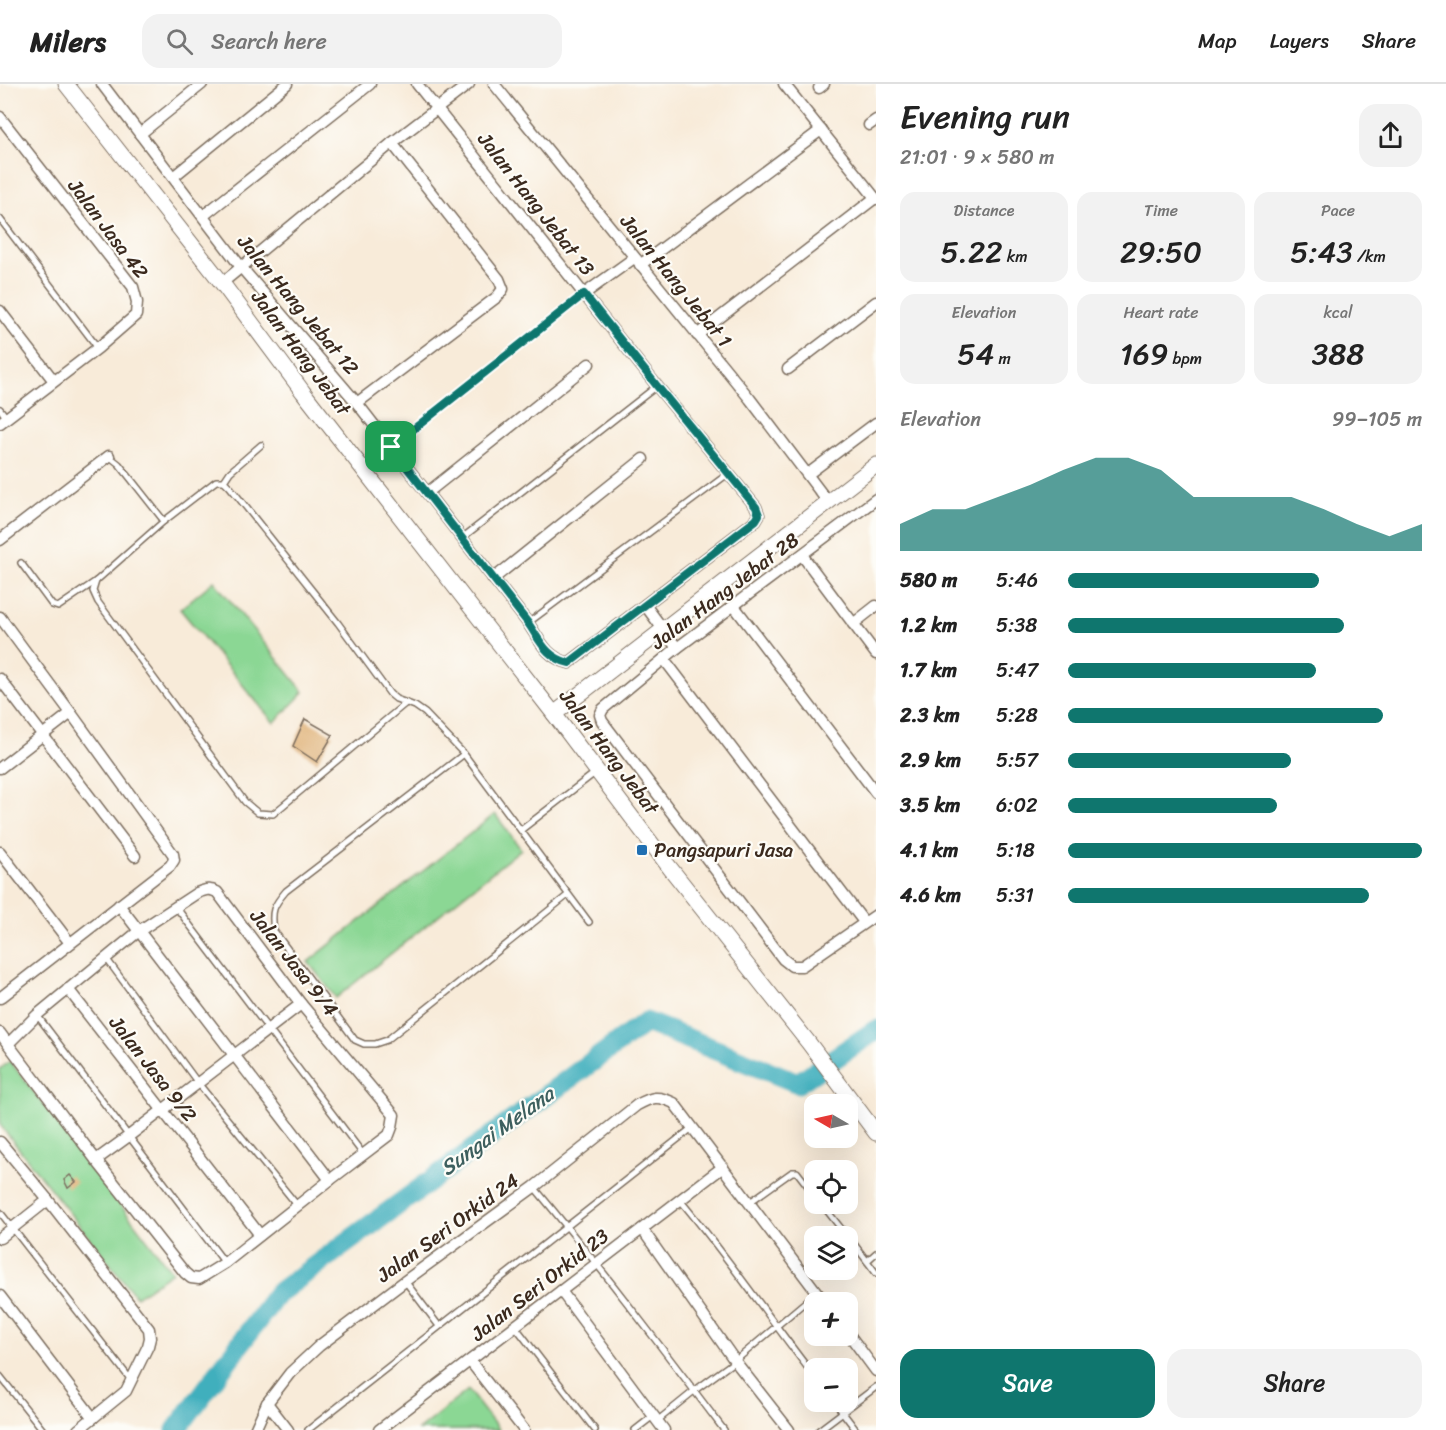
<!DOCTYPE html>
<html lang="en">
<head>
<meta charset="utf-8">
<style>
  :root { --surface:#fff; --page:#f2f2f2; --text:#222; --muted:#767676; --line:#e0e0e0; --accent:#0f766e }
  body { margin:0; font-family:Sriracha,sans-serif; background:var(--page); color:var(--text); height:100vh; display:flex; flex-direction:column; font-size:22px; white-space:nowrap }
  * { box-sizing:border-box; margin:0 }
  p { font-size:20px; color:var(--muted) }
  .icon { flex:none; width:33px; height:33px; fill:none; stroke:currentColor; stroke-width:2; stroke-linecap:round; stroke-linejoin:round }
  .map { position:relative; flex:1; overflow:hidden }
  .panel { display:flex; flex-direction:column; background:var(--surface); width:570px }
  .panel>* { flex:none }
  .needle { width:39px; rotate:279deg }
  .tools { position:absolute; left:804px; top:1010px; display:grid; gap:12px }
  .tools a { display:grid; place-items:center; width:54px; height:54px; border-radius:12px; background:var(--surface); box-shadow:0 6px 24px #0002; font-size:30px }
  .pin { position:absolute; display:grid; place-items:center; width:51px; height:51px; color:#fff; margin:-26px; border-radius:12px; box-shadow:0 3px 9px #0006 }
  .round { display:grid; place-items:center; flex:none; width:63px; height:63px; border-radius:18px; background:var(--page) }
  .summary { display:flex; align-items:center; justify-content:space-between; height:102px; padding:0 24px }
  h1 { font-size:33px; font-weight:600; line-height:45px }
  .figures { display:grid; grid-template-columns:repeat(3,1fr); gap:9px; height:102px; padding:6px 24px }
  .figures div { display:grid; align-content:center; border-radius:15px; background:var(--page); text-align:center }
  .figures b { font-size:30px; font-weight:600 }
  .figures small { font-size:16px; font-weight:400 }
  .figures p { font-size:16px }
  .chart { height:168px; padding:12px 24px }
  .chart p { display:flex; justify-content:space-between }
  .chart svg { width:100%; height:108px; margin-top:6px; fill:var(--accent); opacity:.7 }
  .primary-button { display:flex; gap:12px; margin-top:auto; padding:12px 24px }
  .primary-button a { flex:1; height:69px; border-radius:18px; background:var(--accent); color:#fff; font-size:24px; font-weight:600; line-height:69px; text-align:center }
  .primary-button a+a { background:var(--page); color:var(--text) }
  ul { padding:0 24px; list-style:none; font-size:20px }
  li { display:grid; grid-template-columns:96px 72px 1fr; align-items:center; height:45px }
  li i { height:15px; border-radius:8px; background:var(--accent) }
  header { display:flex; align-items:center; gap:36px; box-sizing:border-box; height:84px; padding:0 30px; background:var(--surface); border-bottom:2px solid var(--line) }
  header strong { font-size:28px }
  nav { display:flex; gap:33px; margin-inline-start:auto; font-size:21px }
  .search { width:420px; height:54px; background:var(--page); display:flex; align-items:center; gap:15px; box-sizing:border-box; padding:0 21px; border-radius:18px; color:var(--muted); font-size:22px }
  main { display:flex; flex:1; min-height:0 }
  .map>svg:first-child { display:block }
  .green { fill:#8bd794; stroke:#638059; stroke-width:1.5 }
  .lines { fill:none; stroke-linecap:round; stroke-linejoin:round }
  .river { stroke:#41afbd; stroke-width:21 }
  .building { fill:#e0b37a }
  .lane-casing { stroke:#7d6e5f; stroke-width:8 }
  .street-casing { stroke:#7d6e5f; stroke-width:13 }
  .secondary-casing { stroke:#7d6e5f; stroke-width:17 }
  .lane { stroke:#fff; stroke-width:5 }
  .street { stroke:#fff; stroke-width:10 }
  .secondary { stroke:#fff; stroke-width:15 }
  .route-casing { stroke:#fff; stroke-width:12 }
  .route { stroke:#0f766e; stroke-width:8 }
  .poi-dot { fill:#1f6fb2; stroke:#fdfcf7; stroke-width:2 }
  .labels { text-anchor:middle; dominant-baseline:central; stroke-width:4.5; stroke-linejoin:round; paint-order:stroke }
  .street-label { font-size:20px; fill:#3b2a1e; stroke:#fdfcf7 }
  .poi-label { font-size:20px; fill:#3b2a1e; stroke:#fdfcf7; text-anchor:start }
  .water-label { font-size:21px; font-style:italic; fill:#3d5f5e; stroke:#fdfcf7 }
</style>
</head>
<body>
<header>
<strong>Milers</strong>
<div class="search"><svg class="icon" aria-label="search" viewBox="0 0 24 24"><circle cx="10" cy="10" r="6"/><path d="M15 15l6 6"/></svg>Search here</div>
<nav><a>Map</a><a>Layers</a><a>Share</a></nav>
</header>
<main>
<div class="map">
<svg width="876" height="1346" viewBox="0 0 876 1346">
  <rect width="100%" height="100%" fill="#fdfcf7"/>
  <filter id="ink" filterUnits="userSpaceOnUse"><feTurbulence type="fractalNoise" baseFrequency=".0167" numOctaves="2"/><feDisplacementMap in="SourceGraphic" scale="12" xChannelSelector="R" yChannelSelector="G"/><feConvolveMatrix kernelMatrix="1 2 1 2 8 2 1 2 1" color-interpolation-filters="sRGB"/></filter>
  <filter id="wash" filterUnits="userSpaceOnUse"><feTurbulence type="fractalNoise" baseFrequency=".008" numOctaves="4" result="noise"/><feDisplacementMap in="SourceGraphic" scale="24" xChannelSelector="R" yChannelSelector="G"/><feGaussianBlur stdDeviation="1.35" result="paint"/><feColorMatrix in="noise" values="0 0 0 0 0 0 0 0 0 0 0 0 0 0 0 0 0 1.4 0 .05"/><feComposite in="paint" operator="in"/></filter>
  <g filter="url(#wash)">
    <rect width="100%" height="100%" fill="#f8ebd9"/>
    <!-- green -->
    <g class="green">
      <path d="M214 497 304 608 274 639 180 525Z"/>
      <path d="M495 730 521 765 336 914 308 878Z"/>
      <path d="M10 977 172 1188 136 1213 0 1041V985Z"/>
      <path d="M468 1306 499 1346H418Z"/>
    </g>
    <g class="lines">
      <!-- river -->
      <path class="river" d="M176 1346 277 1210 646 938 798 999 876 946"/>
    </g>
    <g id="blocks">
      <!-- building -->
      <g class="building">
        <path d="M305 635 333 651 317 678 293 662Z"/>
        <path d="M70 1091 76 1098 68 1104 64 1096Z"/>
      </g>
    </g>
  </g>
  <g filter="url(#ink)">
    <use href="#blocks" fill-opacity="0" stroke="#7d6e5f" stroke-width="1.5"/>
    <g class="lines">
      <!-- lane casing -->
      <g class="lane-casing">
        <g id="lane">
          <path d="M0 135 98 264"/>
          <path d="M0 325 7 334"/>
          <path d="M391 363 584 210"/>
          <path d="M109 372 119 380 164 437"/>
          <path d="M224 397 230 403 338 539 390 610 396 615 415 622 425 629 464 670 589 838"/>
          <path d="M462 454 657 302"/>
          <path d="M21 479 52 521 58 523 96 497 164 437 216 397H224L230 388 261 361"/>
          <path d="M96 497 93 507 98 518 245 718 258 729 273 730 406 619"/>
          <path d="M528 539 729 389"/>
          <path d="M464 670 286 807C273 822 271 827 274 847L355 956 364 960H375L387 956 568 811"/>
          <path d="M521 746 596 688"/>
          <path d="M176 823 363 1070"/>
          <path d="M106 874 198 999 297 1121"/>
          <path d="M37 931 225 1179"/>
          <path d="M534 1103C600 1182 662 1264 724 1346"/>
          <path d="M680 1116C728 1173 769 1234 814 1292"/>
          <path d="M750 1118 792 1088H797L814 1110"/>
          <path d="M821 1119 847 1152"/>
          <path d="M0 1128 131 1296"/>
          <path d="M848 1152 876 1189"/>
          <path d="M867 1177 876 1169"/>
          <path d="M405 1197 439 1242"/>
          <path d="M515 1242 595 1346"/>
          <path d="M0 1292 43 1346"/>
          <path d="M834 1317 856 1346"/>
          <path d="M657 1337 694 1307 735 1277 817 1208"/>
          <path d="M308 1346 692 1044"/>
          <path d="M635 1346 653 1332"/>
          <path d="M819 1346 876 1303"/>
        </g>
      </g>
      <!-- street casing -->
      <g class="street-casing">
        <g id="street">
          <path d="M102 0 241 183 357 319 528 539C541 558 546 573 569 579L756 436 759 431 756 423 657 302 417 0"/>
          <path d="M494 0 750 315 828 418"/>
          <path d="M784 0 876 115"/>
          <path d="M819 4 824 0"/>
          <path d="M0 33 133 203 137 218 136 231 98 264 0 339"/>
          <path d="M869 41 876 36"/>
          <path d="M140 50 202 0"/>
          <path d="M173 93 287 0"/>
          <path d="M203 132 370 0"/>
          <path d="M640 181 821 46"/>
          <path d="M222 199 392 59 469 0"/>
          <path d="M584 210 634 174"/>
          <path d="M0 227 54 297"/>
          <path d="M697 251 875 114"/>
          <path d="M788 285 876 218"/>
          <path d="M357 319 497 213 503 205 499 195 392 59"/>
          <path d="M808 390 876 339"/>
          <path d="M427 409 589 280"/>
          <path d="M876 415 677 564 603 625 600 631 602 637 783 875 792 882H802L876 831"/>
          <path d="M0 456 109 372"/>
          <path d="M802 471 876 570"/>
          <path d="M493 495 643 375"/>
          <path d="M645 521 677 564"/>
          <path d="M734 522 876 709"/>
          <path d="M0 533 71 629 173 770 174 776 170 782 0 914"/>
          <path d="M853 540 876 522"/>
          <path d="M664 575 864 838"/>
          <path d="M0 595 135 772"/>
          <path d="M0 684 71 629"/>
          <path d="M0 768 70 859"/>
          <path d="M119 821 330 1096"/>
          <path d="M68 905 260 1151"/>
          <path d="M0 949 8 960 96 1076 185 1189 191 1194 199 1195 225 1179 330 1096 389 1051 392 1043 394 1031 301 920 217 808C209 804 205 806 197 809L139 847 37 931 8 960"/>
          <path d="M0 1058 48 1116 149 1245 150 1254 148 1262 126 1307 78 1346"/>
          <path d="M96 1076 129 1052 301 920"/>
          <path d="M642 1145 735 1277 789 1346"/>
          <path d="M0 1154 48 1116"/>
          <path d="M561 1207 664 1346"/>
          <path d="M0 1212 93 1334"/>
          <path d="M848 1249 876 1287"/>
          <path d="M470 1277 524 1346"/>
          <path d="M267 1319 288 1346"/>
          <path d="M255 1346 267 1319 290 1289 319 1262 405 1197 534 1103 637 1021C652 1013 658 1011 674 1019L824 1218"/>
          <path d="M379 1346 723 1083"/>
        </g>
      </g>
      <!-- secondary casing -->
      <g class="secondary-casing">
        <g id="secondary">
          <path d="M66 0 222 199 303 308 554 630 670 784 808 958 876 1049"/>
          <path d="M554 630 876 381"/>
        </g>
      </g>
      <!-- lane -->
      <use href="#lane" class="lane"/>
      <!-- street -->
      <use href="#street" class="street"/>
      <!-- secondary -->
      <use href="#secondary" class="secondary"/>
    </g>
  </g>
  <g class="lines" filter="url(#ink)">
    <!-- route casing -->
    <g class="route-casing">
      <path id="route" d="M584 210 657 302 756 423 759 431 756 436 569 579C546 573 541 558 528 539L391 363Z"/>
    </g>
    <!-- route -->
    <use href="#route" class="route"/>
  </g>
  <!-- markers -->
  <rect class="poi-dot" x="636" y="760" width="12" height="12" rx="3"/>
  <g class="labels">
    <!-- street labels -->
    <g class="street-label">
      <text transform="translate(536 120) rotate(52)">Jalan Hang Jebat 13</text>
      <text transform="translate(108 145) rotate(53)">Jalan Jasa 42</text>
      <text transform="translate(676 197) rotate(51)">Jalan Hang Jebat 1</text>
      <text transform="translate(298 221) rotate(50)">Jalan Hang Jebat 12</text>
      <text transform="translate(301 269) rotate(53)">Jalan Hang Jebat</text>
      <text transform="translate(725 507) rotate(-37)">Jalan Hang Jebat 28</text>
      <text transform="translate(609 668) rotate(53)">Jalan Hang Jebat</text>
      <text transform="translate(294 879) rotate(52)">Jalan Jasa 9/4</text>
      <text transform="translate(153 985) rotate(52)">Jalan Jasa 9/2</text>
      <text transform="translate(448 1144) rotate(-36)">Jalan Seri Orkid 24</text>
      <text transform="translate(540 1201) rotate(-38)">Jalan Seri Orkid 23</text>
    </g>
    <!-- poi labels -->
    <g class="poi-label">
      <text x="654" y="766">Pangsapuri Jasa</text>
    </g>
    <!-- water labels -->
    <g class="water-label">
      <text transform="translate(497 1047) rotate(-36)">Sungai Melana</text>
    </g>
  </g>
</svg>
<div class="tools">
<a><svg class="needle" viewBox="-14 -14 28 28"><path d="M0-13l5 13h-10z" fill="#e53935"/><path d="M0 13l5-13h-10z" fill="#767676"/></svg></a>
<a><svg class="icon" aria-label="locate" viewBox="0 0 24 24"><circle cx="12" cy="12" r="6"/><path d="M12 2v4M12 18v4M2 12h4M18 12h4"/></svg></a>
<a><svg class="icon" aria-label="layers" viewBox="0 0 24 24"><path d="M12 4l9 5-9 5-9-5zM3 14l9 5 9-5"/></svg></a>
<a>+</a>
<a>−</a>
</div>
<div class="pin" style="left:391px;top:363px;background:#1e9e55"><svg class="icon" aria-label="arrive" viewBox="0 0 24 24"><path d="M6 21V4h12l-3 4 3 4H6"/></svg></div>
</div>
<section class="panel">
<div class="summary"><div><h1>Evening run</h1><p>21:01 · 9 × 580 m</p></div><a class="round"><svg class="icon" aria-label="share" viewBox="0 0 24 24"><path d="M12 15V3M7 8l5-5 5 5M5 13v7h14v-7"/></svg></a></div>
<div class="figures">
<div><p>Distance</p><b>5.22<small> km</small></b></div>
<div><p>Time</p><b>29:50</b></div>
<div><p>Pace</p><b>5:43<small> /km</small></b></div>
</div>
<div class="figures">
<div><p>Elevation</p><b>54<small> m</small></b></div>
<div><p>Heart rate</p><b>169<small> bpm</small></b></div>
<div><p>kcal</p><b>388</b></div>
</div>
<div class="chart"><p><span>Elevation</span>99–105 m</p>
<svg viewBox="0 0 160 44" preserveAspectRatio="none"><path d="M0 44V33L10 27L20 27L30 22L40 17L50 11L60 6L70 6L80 11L90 22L100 22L110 22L120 22L130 27L140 33L150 38L160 33V44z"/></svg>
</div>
<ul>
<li><b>580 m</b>5:46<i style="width:71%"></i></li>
<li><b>1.2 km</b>5:38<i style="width:78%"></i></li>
<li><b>1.7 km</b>5:47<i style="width:70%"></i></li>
<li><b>2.3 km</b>5:28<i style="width:89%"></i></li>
<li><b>2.9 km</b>5:57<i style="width:63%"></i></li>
<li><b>3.5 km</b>6:02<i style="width:59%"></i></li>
<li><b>4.1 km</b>5:18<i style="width:100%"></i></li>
<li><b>4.6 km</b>5:31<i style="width:85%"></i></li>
</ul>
<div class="primary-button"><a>Save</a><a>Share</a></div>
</section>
</main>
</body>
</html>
